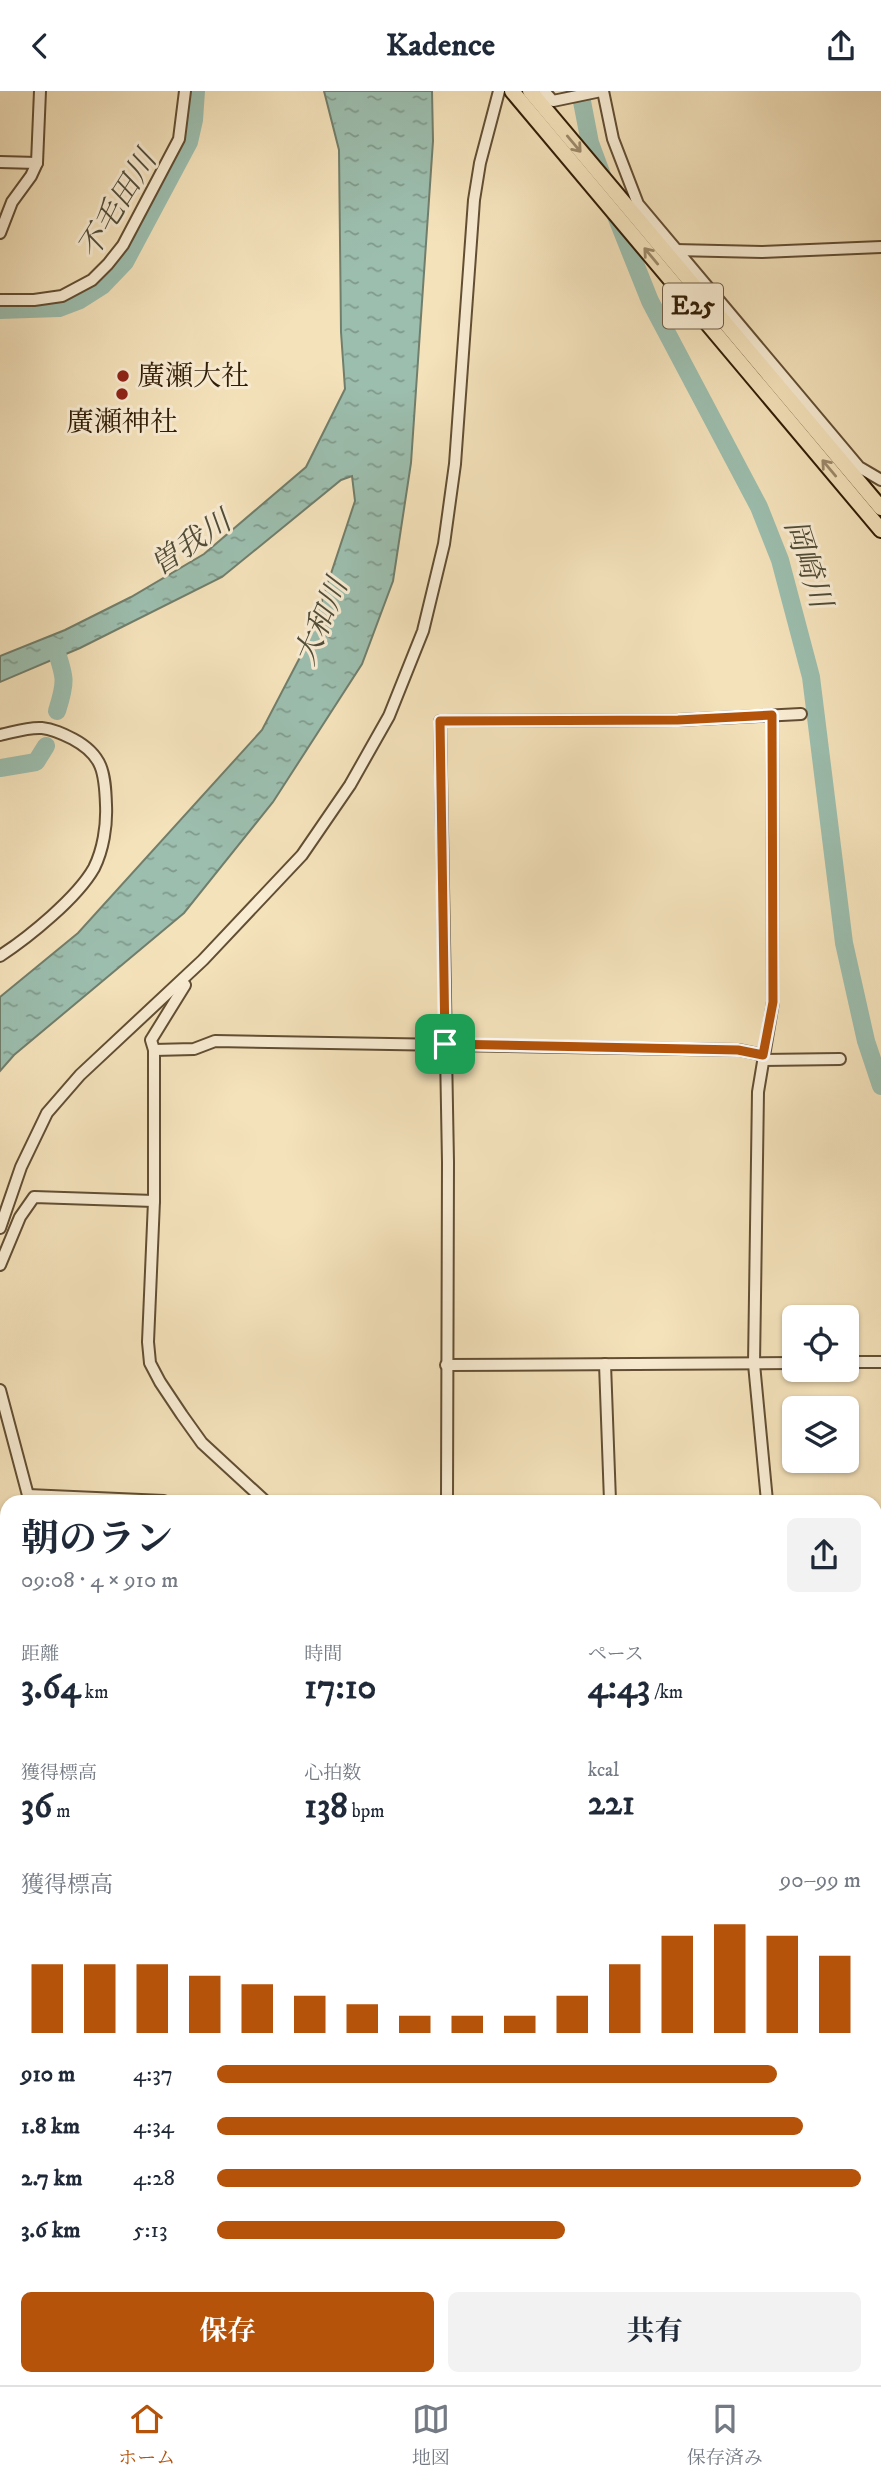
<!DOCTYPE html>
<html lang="ja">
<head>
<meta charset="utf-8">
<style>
  :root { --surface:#fff; --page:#f2f2f3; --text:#1f2937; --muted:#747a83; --line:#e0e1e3; --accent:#b45309 }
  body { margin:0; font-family:"IM FELL DW Pica","Noto Serif JP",serif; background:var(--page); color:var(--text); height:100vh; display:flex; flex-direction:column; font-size:26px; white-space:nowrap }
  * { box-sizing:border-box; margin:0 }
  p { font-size:23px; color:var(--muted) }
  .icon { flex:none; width:38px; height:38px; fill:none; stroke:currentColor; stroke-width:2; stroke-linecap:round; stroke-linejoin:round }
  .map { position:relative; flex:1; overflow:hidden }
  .sheet { position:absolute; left:0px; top:1404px; width:882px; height:891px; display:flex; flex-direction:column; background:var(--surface); border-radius:21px 21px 0 0; box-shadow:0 2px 5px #0004 }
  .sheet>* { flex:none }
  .tools { position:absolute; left:782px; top:1214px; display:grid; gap:14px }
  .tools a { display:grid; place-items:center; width:77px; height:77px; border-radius:10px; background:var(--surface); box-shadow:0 2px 5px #0004; font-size:35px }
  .pin { position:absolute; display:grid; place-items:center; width:60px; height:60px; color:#fff; margin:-30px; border-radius:14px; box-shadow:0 4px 10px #0006 }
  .round { display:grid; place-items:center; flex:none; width:74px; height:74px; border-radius:10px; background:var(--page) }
  .head { display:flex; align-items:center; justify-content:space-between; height:119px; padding:0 21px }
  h1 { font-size:38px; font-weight:700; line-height:52px }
  .stats { display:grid; grid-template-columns:repeat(3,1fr); gap:10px; height:119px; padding:7px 21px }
  .stats div { display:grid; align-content:center }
  .stats b { font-size:35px; font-weight:700 }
  .stats small { font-size:19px; font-weight:400 }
  .stats p { font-size:19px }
  .chart { height:196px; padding:14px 21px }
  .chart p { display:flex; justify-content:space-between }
  .chart svg { width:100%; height:126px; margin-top:7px; stroke:var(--accent); stroke-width:6 }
  .button { display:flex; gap:14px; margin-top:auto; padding:14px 21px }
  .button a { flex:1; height:80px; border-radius:10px; background:var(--accent); color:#fff; font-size:28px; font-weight:700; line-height:80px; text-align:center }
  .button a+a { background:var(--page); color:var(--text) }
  ul { padding:0 21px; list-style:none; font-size:23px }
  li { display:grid; grid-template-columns:112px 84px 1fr; align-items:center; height:52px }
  li i { height:18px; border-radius:9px; background:var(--accent) }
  header { display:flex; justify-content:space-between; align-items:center; height:91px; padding:0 21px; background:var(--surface); font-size:32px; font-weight:700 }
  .dock { display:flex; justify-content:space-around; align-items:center; height:98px; border-top:2px solid var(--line); background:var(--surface); font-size:19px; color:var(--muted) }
  .dock a { display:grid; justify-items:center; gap:4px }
  .dock .current { color:var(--accent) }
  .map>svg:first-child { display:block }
  .water { fill:url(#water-ripples); stroke:#717e6b; stroke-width:2 }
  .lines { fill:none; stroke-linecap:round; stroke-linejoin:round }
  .stream { stroke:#717e6b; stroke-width:2.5 }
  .river { stroke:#9cbeae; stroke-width:18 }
  .minor-casing { stroke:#624e33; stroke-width:14 }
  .highway-casing { stroke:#311d06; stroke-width:18 }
  .minor { stroke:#f8ecd3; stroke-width:10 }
  .highway { stroke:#f4e2bb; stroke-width:14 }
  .oneway { stroke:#9c896a }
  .route-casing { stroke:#fff; stroke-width:14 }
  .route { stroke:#b45309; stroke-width:9 }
  .poi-dot { fill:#8f2418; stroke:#f8ecd3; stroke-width:2.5 }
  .labels { text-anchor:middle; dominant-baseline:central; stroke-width:6; stroke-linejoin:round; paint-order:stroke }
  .shield { fill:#f8ecd3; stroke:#6d5b44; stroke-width:2 }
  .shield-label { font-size:26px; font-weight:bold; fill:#311d06 }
  .poi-label { font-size:28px; fill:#311d06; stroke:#f8ecd3; text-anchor:start }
  .water-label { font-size:30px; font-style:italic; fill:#514d38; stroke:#f8ecd3 }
</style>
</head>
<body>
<header><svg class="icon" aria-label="back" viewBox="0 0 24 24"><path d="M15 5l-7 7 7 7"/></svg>Kadence<svg class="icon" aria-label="share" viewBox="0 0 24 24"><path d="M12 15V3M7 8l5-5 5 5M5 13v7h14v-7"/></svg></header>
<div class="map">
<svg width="881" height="2294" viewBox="0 0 881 2294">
  <defs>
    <pattern id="water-ripples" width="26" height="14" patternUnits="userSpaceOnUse" patternTransform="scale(1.75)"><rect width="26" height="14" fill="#9cbeae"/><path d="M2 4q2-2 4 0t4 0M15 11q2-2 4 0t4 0" fill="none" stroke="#809a8c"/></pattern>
  </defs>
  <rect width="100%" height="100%" fill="#f4e2bb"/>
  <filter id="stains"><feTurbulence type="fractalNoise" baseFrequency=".00286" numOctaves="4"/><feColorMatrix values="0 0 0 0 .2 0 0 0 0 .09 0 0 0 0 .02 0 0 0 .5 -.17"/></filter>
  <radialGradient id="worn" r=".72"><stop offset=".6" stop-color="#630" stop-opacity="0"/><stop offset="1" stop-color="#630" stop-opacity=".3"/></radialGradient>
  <!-- water -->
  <g class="water">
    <path d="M324 0H432L433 50 411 372 393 490 362 573 273 711 184 822 14 964 0 980V906L78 842 262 639 309 549 355 410 352 385 341 389 222 486 80 557 0 591V565L65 539 131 506 204 463 306 376 345 298 341 241 339 59Z"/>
    <path d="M0 1454 7 1473V1624L0 1608Z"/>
    <path d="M484 2287H561L567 2294H489Z"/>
  </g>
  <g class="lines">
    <!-- stream -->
    <g class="stream">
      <path d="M0 1848 7 1867"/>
      <path d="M59 2287 61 2294"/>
    </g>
    <!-- river -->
    <g class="river">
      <path d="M580 0 590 52 603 87"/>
      <path d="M614 120 650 210 759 416 780 469 811 586 844 852 866 950 881 995"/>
      <path d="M0 219 59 217 80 209 102 195 125 171 189 51 194 29 196 0"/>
      <path d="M55 556C65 586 67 589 57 620"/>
      <path d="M0 677 36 671 46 655"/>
    </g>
    <!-- minor casing -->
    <g class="minor-casing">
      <g id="minor">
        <path d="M544 0 553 10 601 0"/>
        <path d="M603 0 613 48 638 113 859 376 881 389"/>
        <path d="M0 71 37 72"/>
        <path d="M0 142 12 111 31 85 37 72 40 0"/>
        <path d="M675 159 762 161 881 156"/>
        <path d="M0 209H34L62 205 92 189 108 173 123 154 179 48 185 0"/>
        <path d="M0 644C14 641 28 636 42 637 53 638 63 643 73 648 103 664 105 682 106 714 107 735 103 759 94 777 77 807 29 846 0 865"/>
        <path d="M185 894 151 949 154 959V1110L148 1251 150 1272 160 1291 182 1324 202 1352 265 1410"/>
        <path d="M154 959 194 958 215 950 739 959 763 964"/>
        <path d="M763 969 840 968"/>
        <path d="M0 1137 21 1076 47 1022 80 984 203 869 302 764 350 694 389 625 423 540 444 453 455 373 474 109 480 72 499 0"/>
        <path d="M0 1174 20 1126 34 1106 154 1110"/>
        <path d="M847 1271H881"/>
        <path d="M605 1273 610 1410"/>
        <path d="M446 1274 794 1272"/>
        <path d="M0 1299 29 1408"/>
        <path d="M28 1404 164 1410"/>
        <path d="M447 1410 448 1071 440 630 678 629 801 623"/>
        <path d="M767 1410 754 1273 758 1001 773 911 772 624"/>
        <path d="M875 1429H881"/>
        <path d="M875 1585H881"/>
        <path d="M0 1697 7 1710"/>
        <path d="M0 1898 7 1906"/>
        <path d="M875 1904H881"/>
        <path d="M875 2062H881"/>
        <path d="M1 2200 7 2192"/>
        <path d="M50 2287 51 2294"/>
        <path d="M120 2287V2294"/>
        <path d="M195 2287 196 2294"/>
        <path d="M203 2287 205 2294"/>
        <path d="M430 2287 436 2294"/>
        <path d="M607 2287 612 2294"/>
        <path d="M823 2287 829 2294"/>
        <path d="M357 2294 358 2287"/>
        <path d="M867 2294 874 2287"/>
      </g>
    </g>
    <!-- highway casing -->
    <g class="highway-casing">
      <g id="highway">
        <path d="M512 0 881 439"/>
        <path d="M530 0 881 417"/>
      </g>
    </g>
    <!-- minor -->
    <use href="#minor" class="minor"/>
    <!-- highway -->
    <use href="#highway" class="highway"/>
  </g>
  <!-- one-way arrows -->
  <defs><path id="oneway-shaft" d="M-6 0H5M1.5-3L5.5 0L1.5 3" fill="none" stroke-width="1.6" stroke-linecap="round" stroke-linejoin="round" transform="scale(1.75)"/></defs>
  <g class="oneway">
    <use href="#oneway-shaft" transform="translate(574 53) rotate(50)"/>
    <use href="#oneway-shaft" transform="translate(651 165) rotate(-130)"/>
    <use href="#oneway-shaft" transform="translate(829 377) rotate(-130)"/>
  </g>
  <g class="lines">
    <!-- route casing -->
    <g class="route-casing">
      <path id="route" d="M772 624 773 911 763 964 738 959 445 953 440 630 678 629Z"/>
    </g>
    <!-- route -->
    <use href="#route" class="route"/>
  </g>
  <!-- markers -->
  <g class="poi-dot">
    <circle cx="123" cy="285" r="7"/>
    <circle cx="122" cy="303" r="7"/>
  </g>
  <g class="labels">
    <!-- shield labels -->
    <rect class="shield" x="663" y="192.5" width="60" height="45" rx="5"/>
    <g class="shield-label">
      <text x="693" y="215">E25</text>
    </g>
    <!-- poi labels -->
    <g class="poi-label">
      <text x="137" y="285">廣瀬大社</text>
      <text x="122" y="331" text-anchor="middle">廣瀬神社</text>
    </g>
    <!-- water labels -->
    <g class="water-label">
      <text transform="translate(118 114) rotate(-58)">不毛田川</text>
      <text transform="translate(191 453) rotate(-34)">曽我川</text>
      <text transform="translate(807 473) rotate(72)">岡崎川</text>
      <text transform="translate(322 531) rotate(-67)">大和川</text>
    </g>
  </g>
  <rect width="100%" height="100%" filter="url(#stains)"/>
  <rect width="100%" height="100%" fill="url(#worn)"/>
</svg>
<div class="tools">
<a><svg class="icon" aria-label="locate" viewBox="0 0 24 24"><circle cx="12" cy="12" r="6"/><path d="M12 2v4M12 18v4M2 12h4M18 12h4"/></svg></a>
<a><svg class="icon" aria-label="layers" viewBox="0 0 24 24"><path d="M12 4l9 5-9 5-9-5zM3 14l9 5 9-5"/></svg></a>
</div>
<div class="pin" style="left:445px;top:953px;background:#1e9e55"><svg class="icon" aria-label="arrive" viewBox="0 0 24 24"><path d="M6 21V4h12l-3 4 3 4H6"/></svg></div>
<section class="sheet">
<div class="head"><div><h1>朝のラン</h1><p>09:08 · 4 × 910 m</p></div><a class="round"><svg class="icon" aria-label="share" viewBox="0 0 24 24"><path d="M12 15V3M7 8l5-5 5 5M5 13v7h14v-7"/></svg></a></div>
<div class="stats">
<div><p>距離</p><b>3.64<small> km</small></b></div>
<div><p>時間</p><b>17:10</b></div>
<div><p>ペース</p><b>4:43<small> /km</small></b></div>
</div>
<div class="stats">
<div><p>獲得標高</p><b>36<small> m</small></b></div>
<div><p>心拍数</p><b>138<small> bpm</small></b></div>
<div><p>kcal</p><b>221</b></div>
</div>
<div class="chart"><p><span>獲得標高</span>90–99 m</p>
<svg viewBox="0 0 160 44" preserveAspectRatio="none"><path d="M5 44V20M15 44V20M25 44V20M35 44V24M45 44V27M55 44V31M65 44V34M75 44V38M85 44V38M95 44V38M105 44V31M115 44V20M125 44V10M135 44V6M145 44V10M155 44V17"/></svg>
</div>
<ul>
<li><b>910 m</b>4:37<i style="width:87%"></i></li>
<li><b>1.8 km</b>4:34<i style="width:91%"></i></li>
<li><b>2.7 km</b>4:28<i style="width:100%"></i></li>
<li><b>3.6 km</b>5:13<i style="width:54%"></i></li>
</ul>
<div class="button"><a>保存</a><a>共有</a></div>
</section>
</div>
<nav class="dock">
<a class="current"><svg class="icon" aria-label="home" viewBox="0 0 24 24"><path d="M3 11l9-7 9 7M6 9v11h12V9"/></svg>ホーム</a>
<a><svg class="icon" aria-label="map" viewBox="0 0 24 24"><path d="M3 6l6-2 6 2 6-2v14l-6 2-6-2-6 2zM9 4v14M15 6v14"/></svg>地図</a>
<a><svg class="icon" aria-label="saved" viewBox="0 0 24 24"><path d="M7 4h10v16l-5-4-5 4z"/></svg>保存済み</a>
</nav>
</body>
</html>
